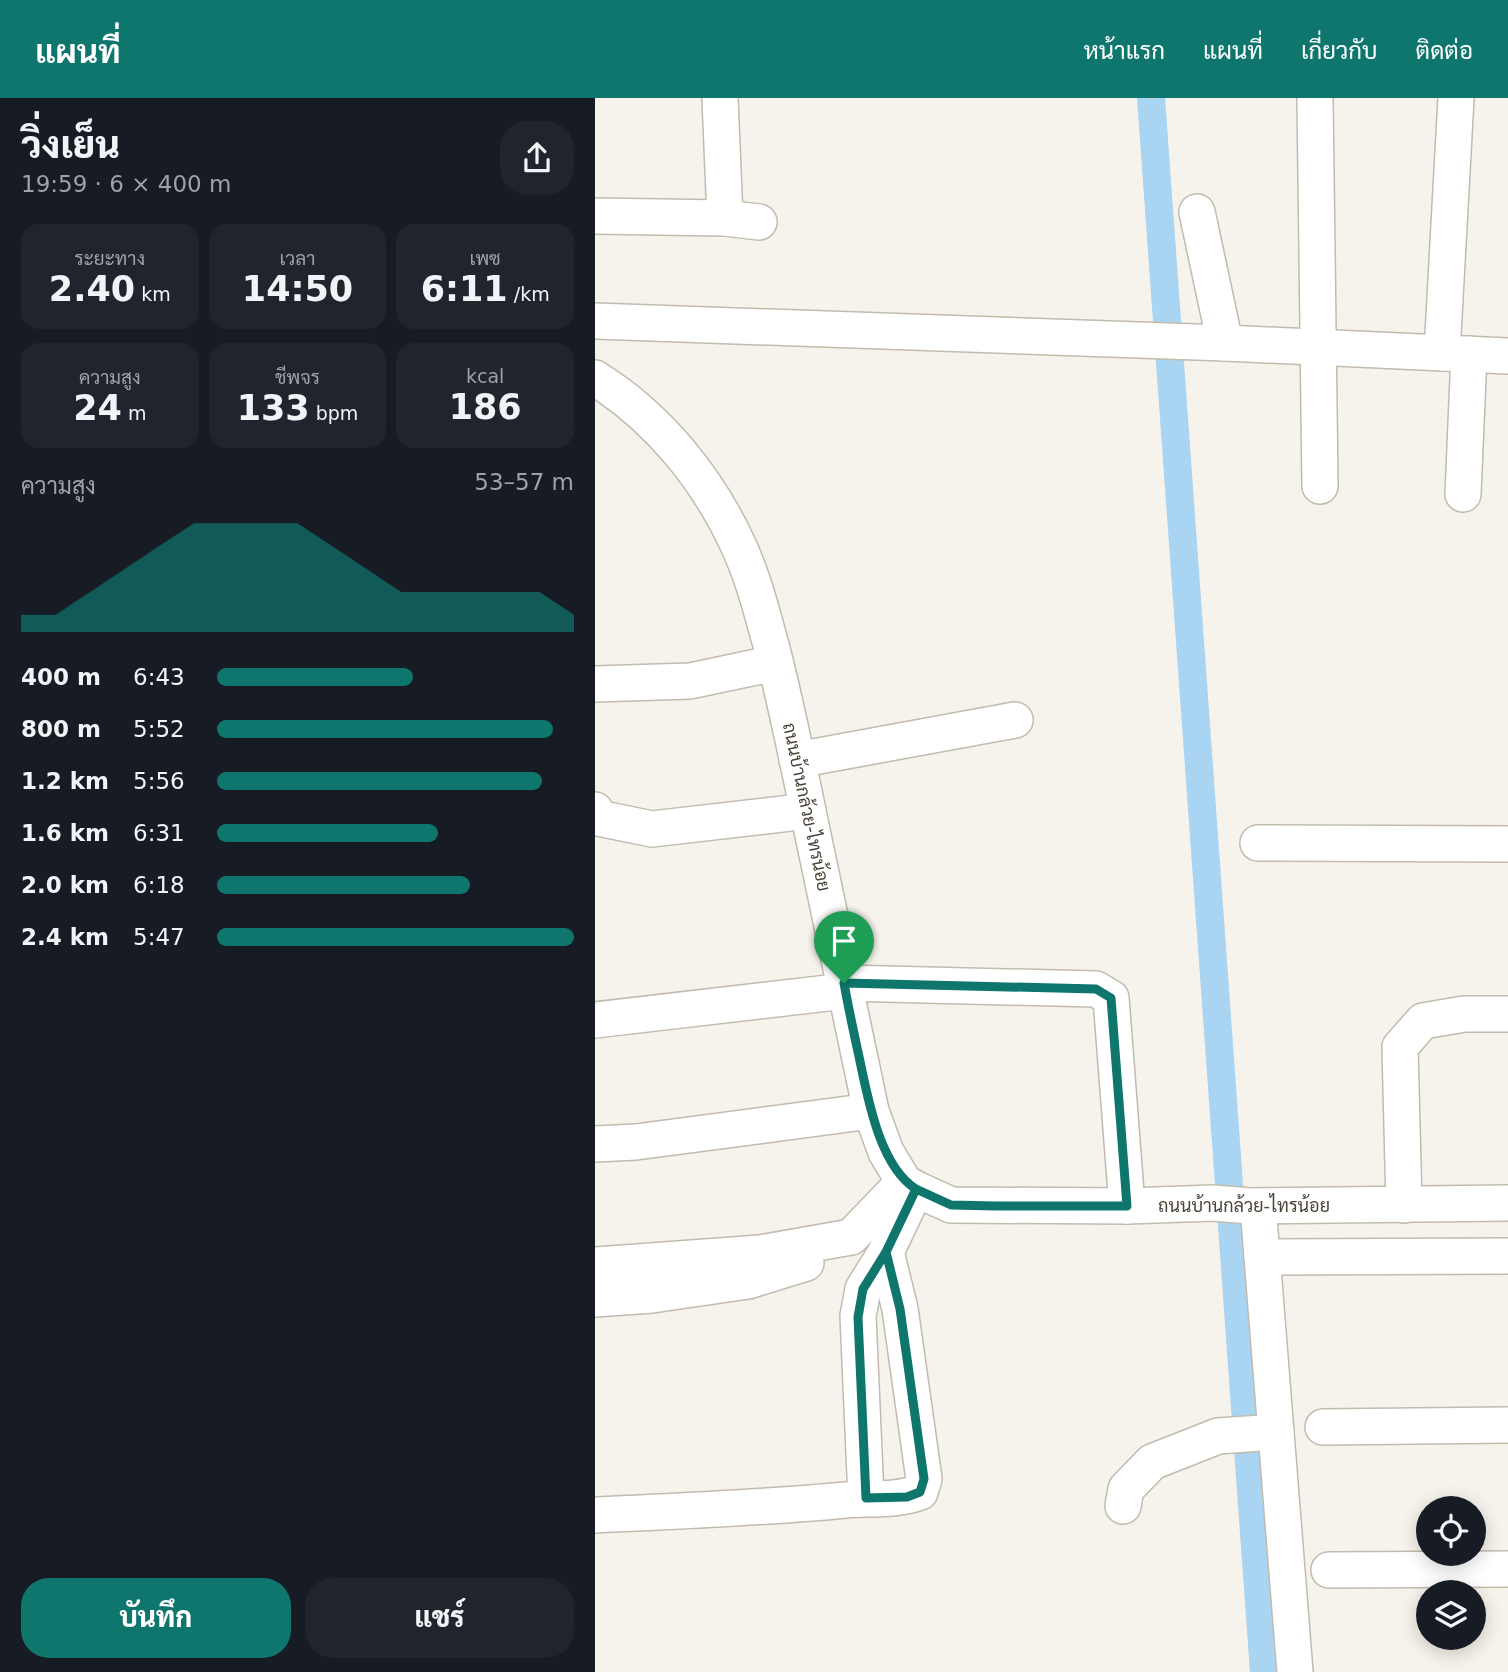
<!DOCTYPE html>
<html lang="th">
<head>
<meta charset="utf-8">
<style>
  :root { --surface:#171b24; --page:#20242c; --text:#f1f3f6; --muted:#9ea1a6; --accent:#0f766e }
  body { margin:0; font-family:"DejaVu Sans",Sarabun,sans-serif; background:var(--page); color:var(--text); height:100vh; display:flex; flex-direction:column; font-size:26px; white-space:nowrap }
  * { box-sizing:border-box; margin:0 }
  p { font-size:23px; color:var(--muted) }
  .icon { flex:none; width:38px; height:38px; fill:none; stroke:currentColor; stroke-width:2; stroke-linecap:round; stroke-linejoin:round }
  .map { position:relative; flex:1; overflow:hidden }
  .drawer { display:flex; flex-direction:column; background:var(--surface); width:595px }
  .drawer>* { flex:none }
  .tools { position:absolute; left:821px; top:1398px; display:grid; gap:14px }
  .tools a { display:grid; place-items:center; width:70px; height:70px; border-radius:50%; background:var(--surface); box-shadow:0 4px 18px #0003; font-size:35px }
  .pin { position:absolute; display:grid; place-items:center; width:60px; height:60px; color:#fff; margin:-72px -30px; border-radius:50% 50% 50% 0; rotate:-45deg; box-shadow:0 0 7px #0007 }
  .pin .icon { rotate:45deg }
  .round { display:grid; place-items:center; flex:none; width:74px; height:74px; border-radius:28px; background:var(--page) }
  .summary { display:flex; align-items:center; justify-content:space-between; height:119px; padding:0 21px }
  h1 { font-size:38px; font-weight:800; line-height:52px }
  .figures { display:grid; grid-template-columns:repeat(3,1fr); gap:10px; height:119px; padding:7px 21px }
  .figures div { display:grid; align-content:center; border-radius:18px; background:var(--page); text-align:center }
  .figures b { font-size:35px; font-weight:800 }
  .figures small { font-size:19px; font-weight:400 }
  .figures p { font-size:19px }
  .chart { height:196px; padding:14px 21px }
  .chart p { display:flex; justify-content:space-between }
  .chart svg { width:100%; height:126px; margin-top:7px; fill:var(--accent); opacity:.7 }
  .cta { display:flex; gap:14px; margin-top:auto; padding:14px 21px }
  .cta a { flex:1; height:80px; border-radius:28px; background:var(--accent); color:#fff; font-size:28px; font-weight:800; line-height:80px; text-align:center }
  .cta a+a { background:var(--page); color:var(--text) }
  ul { padding:0 21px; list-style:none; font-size:23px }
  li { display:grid; grid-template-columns:112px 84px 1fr; align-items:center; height:52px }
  li i { height:18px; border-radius:9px; background:var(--accent) }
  header { display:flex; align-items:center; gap:42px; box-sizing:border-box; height:98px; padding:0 35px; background:var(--accent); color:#fff }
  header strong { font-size:33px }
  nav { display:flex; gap:38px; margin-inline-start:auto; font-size:24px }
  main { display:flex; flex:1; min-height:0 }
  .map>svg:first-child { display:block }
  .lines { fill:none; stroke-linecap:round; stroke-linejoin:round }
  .canal { stroke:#a9d4f2; stroke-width:28 }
  .minor-casing { stroke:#c2bbae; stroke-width:38 }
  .minor { stroke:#fff; stroke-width:35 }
  .route-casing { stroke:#fff; stroke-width:14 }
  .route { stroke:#0f766e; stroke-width:9 }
  .labels { text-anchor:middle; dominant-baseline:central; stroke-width:5; stroke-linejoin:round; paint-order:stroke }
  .street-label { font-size:18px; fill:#4b4439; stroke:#fff }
</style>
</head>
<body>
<header>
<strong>แผนที่</strong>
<nav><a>หน้าแรก</a><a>แผนที่</a><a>เกี่ยวกับ</a><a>ติดต่อ</a></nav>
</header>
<main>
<section class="drawer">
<div class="summary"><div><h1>วิ่งเย็น</h1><p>19:59 · 6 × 400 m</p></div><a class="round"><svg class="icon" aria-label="share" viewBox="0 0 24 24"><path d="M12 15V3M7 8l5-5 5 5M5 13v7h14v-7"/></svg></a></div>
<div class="figures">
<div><p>ระยะทาง</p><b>2.40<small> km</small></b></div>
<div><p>เวลา</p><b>14:50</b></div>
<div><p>เพซ</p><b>6:11<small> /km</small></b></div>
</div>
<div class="figures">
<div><p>ความสูง</p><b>24<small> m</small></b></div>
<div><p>ชีพจร</p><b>133<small> bpm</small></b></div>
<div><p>kcal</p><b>186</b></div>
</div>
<div class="chart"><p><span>ความสูง</span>53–57 m</p>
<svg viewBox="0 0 160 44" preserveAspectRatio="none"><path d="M0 44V38L10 38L20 30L30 22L40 14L50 6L60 6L70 6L80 6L90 14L100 22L110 30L120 30L130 30L140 30L150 30L160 38V44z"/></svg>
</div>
<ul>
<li><b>400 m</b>6:43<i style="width:55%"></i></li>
<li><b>800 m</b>5:52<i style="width:94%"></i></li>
<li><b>1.2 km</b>5:56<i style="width:91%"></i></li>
<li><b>1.6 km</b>6:31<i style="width:62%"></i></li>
<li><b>2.0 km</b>6:18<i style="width:71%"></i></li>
<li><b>2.4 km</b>5:47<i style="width:100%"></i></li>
</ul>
<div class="cta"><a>บันทึก</a><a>แชร์</a></div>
</section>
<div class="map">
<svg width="913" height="1574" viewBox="0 0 913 1574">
  <rect width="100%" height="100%" fill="#f6f3ec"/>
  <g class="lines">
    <!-- canal -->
    <path class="canal" d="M556 0 669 1574"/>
    <!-- minor casing -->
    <g class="minor-casing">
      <g id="minor">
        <path d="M125 0 130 120"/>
        <path d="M720 0 725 388"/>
        <path d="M602 114 630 245"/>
        <path d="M0 118 130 120 164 124"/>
        <path d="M0 223 630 245 913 258"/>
        <path d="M847 255 861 0"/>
        <path d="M0 280C64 320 114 382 145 451 159 482 167 515 176 547 191 605 203 664 215 723 235 820 255 917 276 1013L291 1054 309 1084 321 1091 356 1107 532 1108 618 1105 656 1108 913 1105"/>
        <path d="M868 396 874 256"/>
        <path d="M0 586 95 583 180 565"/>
        <path d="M202 662 420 622"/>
        <path d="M0 712 3 720 57 731 213 713"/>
        <path d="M663 745 913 746"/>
        <path d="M249 885 501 891 516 900 532 1108"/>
        <path d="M0 922 250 893"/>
        <path d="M0 1046 41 1044 276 1013"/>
        <path d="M809 1107 805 949 828 923 869 916H913"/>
        <path d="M663 1108 700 1574"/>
        <path d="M667 1159 913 1158"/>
        <path d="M0 1167 165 1155 256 1139 309 1084"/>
        <path d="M0 1201 57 1197 153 1183 211 1165"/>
        <path d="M728 1329 913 1327"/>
        <path d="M271 1400 263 1218 268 1191 291 1154 321 1091"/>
        <path d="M528 1408 531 1391 557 1364 623 1338 681 1334"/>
        <path d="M0 1417C84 1413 167 1410 251 1402 275 1400 302 1403 325 1394L329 1381 305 1211 291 1154"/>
        <path d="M734 1472 913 1471"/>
      </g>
    </g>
    <!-- minor -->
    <use href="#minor" class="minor"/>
  </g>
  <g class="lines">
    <!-- route casing -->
    <g class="route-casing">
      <path id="route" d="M249 885C253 908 258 931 263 954 272 995 283 1067 321 1091L291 1154 305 1211 329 1381 325 1394 312 1399 271 1400 263 1219 268 1191 291 1154 321 1091 356 1107 401 1108H532L516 900 501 891 249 885"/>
    </g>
    <!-- route -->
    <use href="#route" class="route"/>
  </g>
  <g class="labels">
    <!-- street labels -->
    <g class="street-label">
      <text transform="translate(212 709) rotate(78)">ถนนบ้านกล้วย-ไทรน้อย</text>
      <text x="649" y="1107">ถนนบ้านกล้วย-ไทรน้อย</text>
    </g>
  </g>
</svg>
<div class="tools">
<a><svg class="icon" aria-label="locate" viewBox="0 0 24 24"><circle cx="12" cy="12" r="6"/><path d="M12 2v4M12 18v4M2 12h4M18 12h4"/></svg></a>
<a><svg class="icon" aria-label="layers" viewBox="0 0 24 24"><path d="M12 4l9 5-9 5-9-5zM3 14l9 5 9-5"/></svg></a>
</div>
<div class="pin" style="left:249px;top:885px;background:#1e9e55"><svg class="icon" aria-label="arrive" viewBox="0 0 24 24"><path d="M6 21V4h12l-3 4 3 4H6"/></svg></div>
</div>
</main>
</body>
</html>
